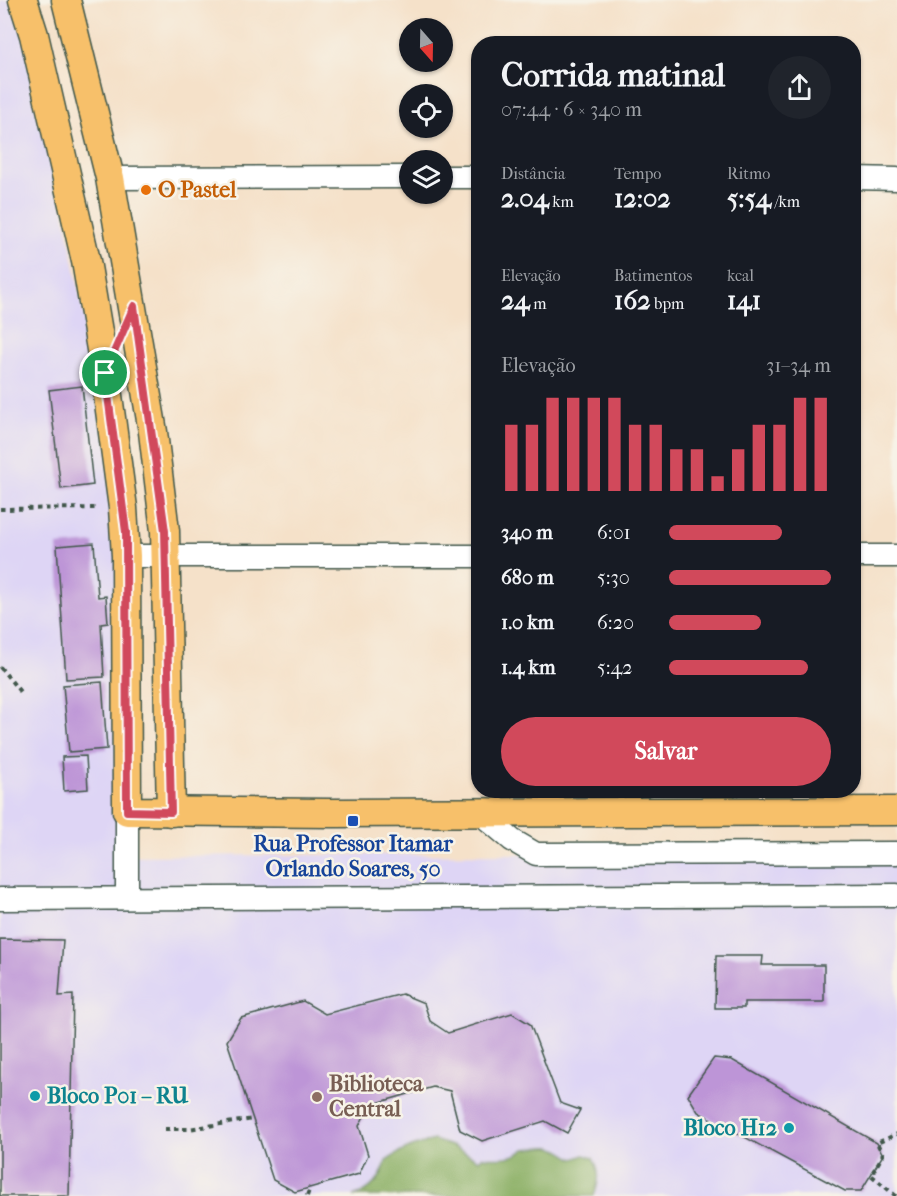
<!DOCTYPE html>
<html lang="pt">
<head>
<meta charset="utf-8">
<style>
  :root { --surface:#171b24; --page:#20242c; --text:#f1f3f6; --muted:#9ea1a6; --accent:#d1495b }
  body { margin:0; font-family:"IM FELL French Canon",serif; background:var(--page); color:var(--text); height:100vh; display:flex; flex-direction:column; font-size:22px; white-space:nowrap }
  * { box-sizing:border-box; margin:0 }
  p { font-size:20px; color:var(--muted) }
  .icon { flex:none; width:33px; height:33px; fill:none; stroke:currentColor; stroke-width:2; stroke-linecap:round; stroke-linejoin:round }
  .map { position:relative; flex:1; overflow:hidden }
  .sheet { position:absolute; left:471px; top:36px; width:390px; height:762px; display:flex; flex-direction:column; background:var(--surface); border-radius:24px; box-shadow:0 2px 4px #0004 }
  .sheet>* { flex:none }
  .needle { width:39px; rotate:160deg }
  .fabs { position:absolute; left:399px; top:18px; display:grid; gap:12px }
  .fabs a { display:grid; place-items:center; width:54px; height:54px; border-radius:50%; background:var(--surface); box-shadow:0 2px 4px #0004; font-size:30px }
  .pin { position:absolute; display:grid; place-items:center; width:51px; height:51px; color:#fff; margin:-26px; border:3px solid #fff; border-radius:50%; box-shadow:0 2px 6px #0007 }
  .round { display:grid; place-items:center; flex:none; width:63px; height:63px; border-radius:32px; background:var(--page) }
  .summary { display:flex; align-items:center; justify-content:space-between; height:102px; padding:0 30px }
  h1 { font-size:33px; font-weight:700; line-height:45px }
  .metrics { display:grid; grid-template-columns:repeat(3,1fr); gap:9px; height:102px; padding:6px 30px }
  .metrics div { display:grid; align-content:center }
  .metrics b { font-size:26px; font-weight:700 }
  .metrics small { font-size:16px; font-weight:400 }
  .metrics p { font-size:16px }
  .chart { height:168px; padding:12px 30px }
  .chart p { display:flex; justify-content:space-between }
  .chart svg { width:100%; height:108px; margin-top:6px; stroke:var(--accent); stroke-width:6 }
  .button { display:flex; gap:12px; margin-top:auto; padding:12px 30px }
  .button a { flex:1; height:69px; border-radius:36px; background:var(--accent); color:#fff; font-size:24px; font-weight:700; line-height:69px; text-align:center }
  ul { padding:0 30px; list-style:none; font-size:20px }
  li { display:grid; grid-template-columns:96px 72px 1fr; align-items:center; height:45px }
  li i { height:15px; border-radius:8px; background:var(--accent) }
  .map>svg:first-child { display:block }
  .built { fill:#ded5f5 }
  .forest { fill:#8cb066; stroke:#56764d; stroke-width:1.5 }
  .building { fill:#bd95d7 }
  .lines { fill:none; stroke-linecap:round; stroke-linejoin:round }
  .minor-casing { stroke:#3f564a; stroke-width:25 }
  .major-casing { stroke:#3f564a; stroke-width:31 }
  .path { stroke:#3f564a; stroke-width:4; stroke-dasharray:4.5 4.5; stroke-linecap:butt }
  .minor { stroke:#fff; stroke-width:22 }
  .major { stroke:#f7c06b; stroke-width:28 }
  .route-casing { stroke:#fff; stroke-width:12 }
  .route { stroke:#d1495b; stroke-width:8 }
  .food-dot { fill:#e8710a; stroke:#f7f3e8; stroke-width:2 }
  .transit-dot { fill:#1a4fb4; stroke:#f7f3e8; stroke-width:2 }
  .culture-dot { fill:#0f9aa8; stroke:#f7f3e8; stroke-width:2 }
  .education-dot { fill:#8d6e63; stroke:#f7f3e8; stroke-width:2 }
  .labels { text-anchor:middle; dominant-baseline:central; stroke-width:5; stroke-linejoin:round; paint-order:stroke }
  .food-label { font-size:22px; font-weight:bold; fill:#c56008; stroke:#f7f3e8; text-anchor:start }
  .transit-label { font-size:22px; font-weight:bold; fill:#164399; stroke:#f7f3e8 }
  .education-label { font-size:22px; font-weight:bold; fill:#785e54; stroke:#f7f3e8; text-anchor:start }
  .culture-label { font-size:22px; font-weight:bold; fill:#0d838f; stroke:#f7f3e8; text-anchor:start }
</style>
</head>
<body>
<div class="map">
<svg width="897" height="1196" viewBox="0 0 897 1196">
  <rect width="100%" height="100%" fill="#f7f3e8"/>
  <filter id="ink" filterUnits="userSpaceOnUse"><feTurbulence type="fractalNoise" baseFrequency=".0167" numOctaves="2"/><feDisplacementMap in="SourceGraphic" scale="12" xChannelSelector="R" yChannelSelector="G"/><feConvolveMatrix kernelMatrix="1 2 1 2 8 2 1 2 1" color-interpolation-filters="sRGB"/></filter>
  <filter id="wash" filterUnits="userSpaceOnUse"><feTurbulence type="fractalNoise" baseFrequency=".008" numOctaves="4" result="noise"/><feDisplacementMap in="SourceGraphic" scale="24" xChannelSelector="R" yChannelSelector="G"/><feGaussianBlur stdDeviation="1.35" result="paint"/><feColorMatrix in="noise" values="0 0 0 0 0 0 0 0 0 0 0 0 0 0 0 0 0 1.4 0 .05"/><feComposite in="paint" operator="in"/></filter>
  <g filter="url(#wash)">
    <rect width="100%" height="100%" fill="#f5e1c9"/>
    <!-- built -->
    <path class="built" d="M0 0H19L31 37 119 501 120 856 536 854 897 843V1196H0Z"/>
    <!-- forest -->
    <path class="forest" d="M434 1140 454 1147 479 1160 482 1157C496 1158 515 1159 525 1149 534 1149 543 1146 551 1147 558 1148 567 1155 574 1159L584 1155 593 1158C601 1171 599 1182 594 1196H353C370 1192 383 1177 386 1161 401 1150 416 1145 434 1140Z"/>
    <g id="blocks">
      <!-- building -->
      <g class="building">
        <path d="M82 386 93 485 61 489 49 390Z"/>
        <path d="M94 543 98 597 106 596 108 623 101 624 104 677 66 679 57 546Z"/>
        <path d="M102 682 107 749 69 752 63 685Z"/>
        <path d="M86 756 88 789 64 791 62 757Z"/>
        <path d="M0 939 63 940 59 996 73 995 69 1196H0Z"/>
        <path d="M716 956H763L762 965H824V1002H744V1008H715Z"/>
        <path d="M402 994 424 1003 430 1021 448 1033 512 1013 530 1024 560 1103 580 1110 567 1133 545 1121 482 1141 460 1130 450 1091 433 1087 370 1105 359 1126 368 1155 359 1174 295 1192 273 1180 227 1041 241 1018 303 1001 325 1014Z"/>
        <path d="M714 1058 732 1060 877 1143 883 1155 861 1191H845L698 1112 688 1095Z"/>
      </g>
    </g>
  </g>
  <g filter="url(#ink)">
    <use href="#blocks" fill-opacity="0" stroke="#3f564a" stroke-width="1.5"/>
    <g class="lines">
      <!-- minor casing -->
      <g class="minor-casing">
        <g id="minor">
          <path d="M442 177H478"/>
          <path d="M110 178 410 177"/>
          <path d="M854 178 897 179"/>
          <path d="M126 556H478"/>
          <path d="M854 556H897"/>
          <path d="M480 813 512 840 536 854 897 853"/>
          <path d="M127 897V811"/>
          <path d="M0 899 897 895"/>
        </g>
      </g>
      <!-- major casing -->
      <g class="major-casing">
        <g id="major">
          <path d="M23 0 34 35 86 261 105 373 123 508 126 556 127 811 332 813 897 811"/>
          <path d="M66 0 110 178 153 432 165 531 171 812"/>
        </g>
      </g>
      <!-- path -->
      <g class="path">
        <path d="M0 509 98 508"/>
        <path d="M0 667 21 693"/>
        <path d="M165 1129H189L253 1119"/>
        <path d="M307 1196 310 1187"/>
        <path d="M896 1196 871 1175 883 1155 877 1143 897 1134"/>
      </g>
      <!-- minor -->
      <use href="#minor" class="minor"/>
      <!-- major -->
      <use href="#major" class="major"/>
    </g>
  </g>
  <g class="lines" filter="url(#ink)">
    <!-- route casing -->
    <g class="route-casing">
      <path id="route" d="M134 306 165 531 171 812 127 811 126 532 105 373Z"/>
    </g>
    <!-- route -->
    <use href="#route" class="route"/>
  </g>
  <!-- markers -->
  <circle class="food-dot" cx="146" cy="190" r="6"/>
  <rect class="transit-dot" x="347" y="815" width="12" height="12" rx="3"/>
  <g class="culture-dot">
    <circle cx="35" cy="1096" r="6"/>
    <circle cx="789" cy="1128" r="6"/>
  </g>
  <circle class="education-dot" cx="317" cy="1097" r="6"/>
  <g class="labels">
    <!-- food labels -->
    <g class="food-label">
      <text x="158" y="190">O Pastel</text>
    </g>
    <!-- transit labels -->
    <g class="transit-label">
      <text x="353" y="844">Rua Professor Itamar<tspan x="353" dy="25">Orlando Soares, 50</tspan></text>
    </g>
    <!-- education labels -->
    <g class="education-label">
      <text x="329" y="1084">Biblioteca<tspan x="329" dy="25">Central</tspan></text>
    </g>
    <!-- culture labels -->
    <g class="culture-label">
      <text x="47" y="1096">Bloco P01 – RU</text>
      <text x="777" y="1128" text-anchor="end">Bloco H12</text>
    </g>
  </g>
</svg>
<div class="fabs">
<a><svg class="needle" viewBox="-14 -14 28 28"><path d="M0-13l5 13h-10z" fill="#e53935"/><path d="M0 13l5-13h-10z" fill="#9ea1a6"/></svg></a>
<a><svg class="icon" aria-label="locate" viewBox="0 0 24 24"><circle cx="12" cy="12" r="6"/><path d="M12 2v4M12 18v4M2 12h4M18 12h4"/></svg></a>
<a><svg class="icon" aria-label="layers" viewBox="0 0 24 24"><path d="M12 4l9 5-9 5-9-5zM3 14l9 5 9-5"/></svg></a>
</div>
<div class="pin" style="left:105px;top:373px;background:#1e9e55"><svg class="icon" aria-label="arrive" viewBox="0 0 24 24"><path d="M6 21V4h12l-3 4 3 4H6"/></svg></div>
<section class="sheet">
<div class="summary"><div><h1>Corrida matinal</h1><p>07:44 · 6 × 340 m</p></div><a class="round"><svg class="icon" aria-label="share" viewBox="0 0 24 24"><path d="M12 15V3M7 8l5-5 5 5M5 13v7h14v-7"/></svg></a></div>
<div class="metrics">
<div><p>Distância</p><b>2.04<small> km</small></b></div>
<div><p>Tempo</p><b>12:02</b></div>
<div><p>Ritmo</p><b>5:54<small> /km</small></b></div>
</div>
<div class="metrics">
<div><p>Elevação</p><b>24<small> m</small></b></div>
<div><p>Batimentos</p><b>162<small> bpm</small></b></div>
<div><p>kcal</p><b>141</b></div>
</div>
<div class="chart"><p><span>Elevação</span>31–34 m</p>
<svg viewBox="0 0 160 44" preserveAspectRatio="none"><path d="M5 44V17M15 44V17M25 44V6M35 44V6M45 44V6M55 44V6M65 44V17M75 44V17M85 44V27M95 44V27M105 44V38M115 44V27M125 44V17M135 44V17M145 44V6M155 44V6"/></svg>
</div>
<ul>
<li><b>340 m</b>6:01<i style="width:70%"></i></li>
<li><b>680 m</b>5:30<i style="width:100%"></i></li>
<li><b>1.0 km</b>6:20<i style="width:57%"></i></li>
<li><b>1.4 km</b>5:42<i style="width:86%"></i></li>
</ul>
<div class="button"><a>Salvar</a></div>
</section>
</div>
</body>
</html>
